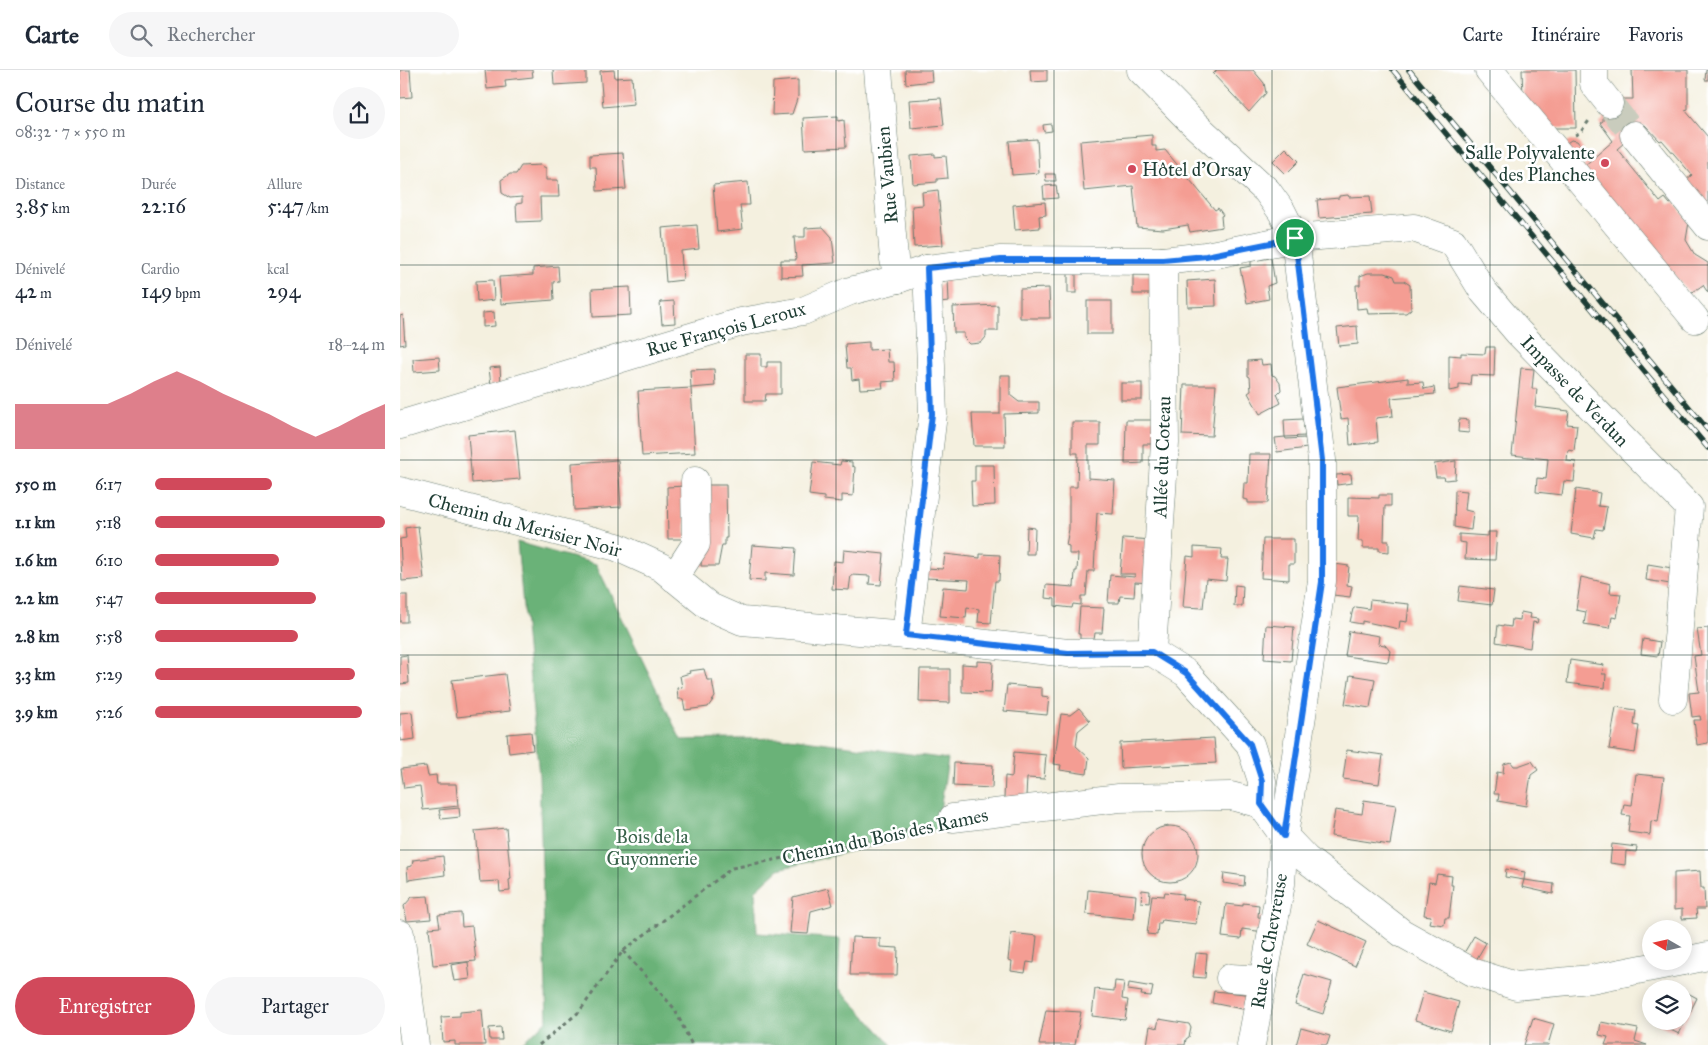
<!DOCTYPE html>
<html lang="fr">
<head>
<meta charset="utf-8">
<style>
  :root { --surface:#fff; --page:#f6f6f7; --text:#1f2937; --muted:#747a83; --line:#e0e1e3; --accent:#d1495b }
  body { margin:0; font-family:"IM FELL Great Primer",serif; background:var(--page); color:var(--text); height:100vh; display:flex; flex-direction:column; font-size:19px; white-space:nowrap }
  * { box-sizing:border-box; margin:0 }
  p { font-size:16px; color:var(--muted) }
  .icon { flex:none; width:28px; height:28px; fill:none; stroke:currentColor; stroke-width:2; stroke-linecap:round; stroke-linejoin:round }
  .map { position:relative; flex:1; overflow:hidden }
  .drawer { display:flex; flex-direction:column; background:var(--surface); width:400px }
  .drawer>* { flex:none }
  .needle { width:32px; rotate:279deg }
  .controls { position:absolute; left:1242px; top:850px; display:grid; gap:10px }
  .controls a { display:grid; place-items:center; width:50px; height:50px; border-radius:50%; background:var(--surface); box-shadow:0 2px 12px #0003; font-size:25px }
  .pin { position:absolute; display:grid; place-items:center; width:42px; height:42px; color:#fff; margin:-21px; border:2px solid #fff; border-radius:50%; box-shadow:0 1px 5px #0007 }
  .round { display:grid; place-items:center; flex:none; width:52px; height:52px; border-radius:26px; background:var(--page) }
  .headline { display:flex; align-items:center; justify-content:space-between; height:85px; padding:0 15px }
  h1 { font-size:28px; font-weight:600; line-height:38px }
  .stats { display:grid; grid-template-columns:repeat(3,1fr); gap:8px; height:85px; padding:5px 15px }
  .stats div { display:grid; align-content:center }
  .stats b { font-size:21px; font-weight:600 }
  .stats small { font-size:14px; font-weight:400 }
  .stats p { font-size:14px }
  .chart { height:140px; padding:10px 15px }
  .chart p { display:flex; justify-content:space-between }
  .chart svg { width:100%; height:90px; margin-top:5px; fill:var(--accent); opacity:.7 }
  .primary-button { display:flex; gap:10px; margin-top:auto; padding:10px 15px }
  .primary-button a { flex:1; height:58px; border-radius:30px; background:var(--accent); color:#fff; font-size:20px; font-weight:600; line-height:58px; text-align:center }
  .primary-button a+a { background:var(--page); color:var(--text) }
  ul { padding:0 15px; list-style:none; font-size:16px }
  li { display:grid; grid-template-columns:80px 60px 1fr; align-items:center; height:38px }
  li i { height:12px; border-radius:6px; background:var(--accent) }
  header { display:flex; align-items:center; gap:30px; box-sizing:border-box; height:70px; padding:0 25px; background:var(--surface); border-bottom:1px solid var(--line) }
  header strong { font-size:24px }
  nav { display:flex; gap:28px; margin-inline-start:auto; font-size:18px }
  .search { width:350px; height:45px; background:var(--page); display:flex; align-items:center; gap:12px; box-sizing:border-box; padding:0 18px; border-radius:28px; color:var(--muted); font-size:19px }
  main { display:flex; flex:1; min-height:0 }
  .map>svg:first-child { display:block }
  .forest { fill:#6ab278; stroke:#447856 }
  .building { fill:#f49d93 }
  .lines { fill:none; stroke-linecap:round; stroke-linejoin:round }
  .minor-tunnel { stroke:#c9ccbd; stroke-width:28; stroke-dasharray:28 14; stroke-linecap:butt }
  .minor-casing { stroke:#6a7c70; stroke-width:29 }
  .path { stroke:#6a7c70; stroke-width:3; stroke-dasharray:4 4; stroke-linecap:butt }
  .minor { stroke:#fff; stroke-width:28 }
  .rail-casing { stroke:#1f3d34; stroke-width:5.5 }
  .rail { stroke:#fff; stroke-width:4; stroke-dasharray:11; stroke-linecap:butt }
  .route-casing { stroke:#fff; stroke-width:10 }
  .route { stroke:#1a73e8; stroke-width:6 }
  .grid { fill:none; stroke:#1f3d34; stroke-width:1; stroke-opacity:0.55 }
  .poi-dot { fill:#d1495b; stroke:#fff; stroke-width:2 }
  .labels { text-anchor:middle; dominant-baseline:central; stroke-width:5; stroke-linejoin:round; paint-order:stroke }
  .poi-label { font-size:19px; fill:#1f3d34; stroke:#fff; text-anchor:end }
  .street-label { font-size:19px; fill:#1f3d34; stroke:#fff }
  .park-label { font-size:19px; fill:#38624a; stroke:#fff }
</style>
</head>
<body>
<header>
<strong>Carte</strong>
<div class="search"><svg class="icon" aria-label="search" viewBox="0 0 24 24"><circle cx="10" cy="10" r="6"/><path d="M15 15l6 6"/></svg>Rechercher</div>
<nav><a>Carte</a><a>Itinéraire</a><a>Favoris</a></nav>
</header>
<main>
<section class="drawer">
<div class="headline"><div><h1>Course du matin</h1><p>08:32 · 7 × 550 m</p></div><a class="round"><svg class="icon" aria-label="share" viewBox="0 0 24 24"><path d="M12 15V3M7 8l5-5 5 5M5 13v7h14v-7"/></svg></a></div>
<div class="stats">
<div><p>Distance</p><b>3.85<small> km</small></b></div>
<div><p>Durée</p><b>22:16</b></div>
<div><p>Allure</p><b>5:47<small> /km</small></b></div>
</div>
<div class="stats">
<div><p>Dénivelé</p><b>42<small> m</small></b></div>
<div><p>Cardio</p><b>149<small> bpm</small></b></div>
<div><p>kcal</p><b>294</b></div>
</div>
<div class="chart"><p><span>Dénivelé</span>18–24 m</p>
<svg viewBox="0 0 160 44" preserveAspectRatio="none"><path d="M0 44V22L10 22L20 22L30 22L40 22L50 17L60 11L70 6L80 11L90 17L100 22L110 27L120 33L130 38L140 33L150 27L160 22V44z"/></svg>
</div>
<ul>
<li><b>550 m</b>6:17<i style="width:51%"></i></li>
<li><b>1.1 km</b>5:18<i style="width:100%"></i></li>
<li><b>1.6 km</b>6:10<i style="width:54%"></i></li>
<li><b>2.2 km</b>5:47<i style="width:70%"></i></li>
<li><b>2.8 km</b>5:58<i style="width:62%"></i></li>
<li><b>3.3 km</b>5:29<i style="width:87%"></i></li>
<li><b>3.9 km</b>5:26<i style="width:90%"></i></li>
</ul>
<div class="primary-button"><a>Enregistrer</a><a>Partager</a></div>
</section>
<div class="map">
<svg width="1308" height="975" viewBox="0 0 1308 975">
  <rect width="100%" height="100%" fill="#fff"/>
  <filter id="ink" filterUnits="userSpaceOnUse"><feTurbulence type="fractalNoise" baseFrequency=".02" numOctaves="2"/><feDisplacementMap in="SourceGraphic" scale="10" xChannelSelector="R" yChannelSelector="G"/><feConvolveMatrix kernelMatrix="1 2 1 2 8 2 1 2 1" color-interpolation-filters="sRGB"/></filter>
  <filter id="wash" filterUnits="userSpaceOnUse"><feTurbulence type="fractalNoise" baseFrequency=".0096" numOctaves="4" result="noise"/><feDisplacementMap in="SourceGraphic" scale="20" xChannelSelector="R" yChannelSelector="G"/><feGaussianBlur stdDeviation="1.12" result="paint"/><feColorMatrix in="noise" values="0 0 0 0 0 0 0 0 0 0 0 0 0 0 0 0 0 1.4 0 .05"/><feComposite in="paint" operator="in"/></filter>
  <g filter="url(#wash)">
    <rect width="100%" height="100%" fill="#f4f0df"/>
    <!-- forest -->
    <path class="forest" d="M117 472 196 494 281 670 389 668 548 689 537 760 379 799 355 821 357 863 440 869 438 917 492 975H119L147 951 139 705Z"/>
    <g id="blocks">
      <!-- building -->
      <g class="building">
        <path d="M0 0H10L12 27 0 28Z"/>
        <path d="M85 0H132L133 7 105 10 106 17 87 19Z"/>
        <path d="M153 0H186V13L154 15Z"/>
        <path d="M214 0 215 8 232 7 234 34 203 37 200 1Z"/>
        <path d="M505 0H531L532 11 506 14Z"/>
        <path d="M630 0H647V11L631 12Z"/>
        <path d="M817 0H853L864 13 866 23 849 42 813 4Z"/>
        <path d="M1122 0H1175L1176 58H1147L1123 27Z"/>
        <path d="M1232 0H1288V39L1285 40 1308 67V137L1286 110 1292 105 1262 70 1260 71 1245 55 1217 79 1260 132 1265 128 1270 134 1274 132 1289 152 1286 170 1295 185 1308 193V223L1303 215 1290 224 1183 97 1213 71 1200 53 1203 51V42L1214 29H1233Z"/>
        <path d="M1306 0H1308V10H1305Z"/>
        <path d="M398 10V26L392 44 372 45 373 12Z"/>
        <path d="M541 28 544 55 511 58 509 30Z"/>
        <path d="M438 46V51L444 50 446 77 405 79 403 48Z"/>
        <path d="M651 54 652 61 644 62 643 55Z"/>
        <path d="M752 65V76H756V81L765 80 815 140 818 138 823 145 821 146 822 157 790 162 788 155 763 159 737 157 733 116 684 121 680 71Z"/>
        <path d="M637 69 639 103 612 105 609 71Z"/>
        <path d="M1171 70 1177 71 1183 79 1184 87 1178 91 1164 75Z"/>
        <path d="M886 78 899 91 886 104 873 91Z"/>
        <path d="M223 83 226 119 197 121 196 97H190V85Z"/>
        <path d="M535 84V87L546 86 548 108 537 109V112L513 114 511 86Z"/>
        <path d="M140 95 146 98V110H158L159 127H140L141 151 117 152 116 134 122 133V127L110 128 102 123 101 110 110 104H116L121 96Z"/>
        <path d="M645 104H655L656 111H646Z"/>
        <path d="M348 112 350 135H340L343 159 317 162 313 115Z"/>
        <path d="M656 115 658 128 644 129 643 116Z"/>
        <path d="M538 120 543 175 514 177 512 136 523 135 522 122Z"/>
        <path d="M948 125 949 127 970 126 972 144 919 148 917 130 939 128V126Z"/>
        <path d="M645 132 646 145 639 146 640 158 615 160 613 135Z"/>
        <path d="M297 155 299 179 281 181 283 210 266 212 262 158Z"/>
        <path d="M423 157 432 167 435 193 402 195 403 206 381 207V190H396L394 167H405V158Z"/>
        <path d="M871 188 875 213 867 216 869 229 847 233 840 198 851 196V191Z"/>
        <path d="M158 196 159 211 153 212 154 230 101 234 99 207 133 205V198Z"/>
        <rect x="668" y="203" width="8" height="20"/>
        <path d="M985 203 994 206 996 211H1004L1010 215 1011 239 1006 243 968 244 967 238 957 239 956 215H960V206L968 203Z"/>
        <rect x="733" y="205" width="22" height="19"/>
        <path d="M548 208 549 232 539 233 538 216Z"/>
        <path d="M815 209 816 236 788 237 787 211Z"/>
        <path d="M93 210 94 230 77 232 76 211Z"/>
        <path d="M230 217 231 245 193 247 192 219Z"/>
        <path d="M649 218 650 248H620V219Z"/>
        <path d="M274 231 275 253 262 254 260 232Z"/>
        <rect x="687" y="231" width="25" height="33"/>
        <path d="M598 235V261H586V267L581 273 570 274 564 268V263H554L553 237Z"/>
        <path d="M94 242 95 256 83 257V243Z"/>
        <path d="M3 245 5 274 0 275V246Z"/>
        <path d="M957 256 958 274 939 276 937 258Z"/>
        <path d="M469 272V280L487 279 488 292H494L495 311 482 312 483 318 460 319 459 309 452 310 451 298H447L445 274Z"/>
        <path d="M1086 277H1095L1094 306 1071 305 1070 315 1059 314V319L1049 321V285L1061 286V283L1085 284Z"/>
        <path d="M345 284H361V297H367V292H381V324H366L365 331H345Z"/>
        <path d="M39 287 40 300 14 302 13 289Z"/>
        <path d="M861 290 862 295 871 294 872 305 875 306 880 313 881 320 877 324 881 333 860 344 848 323 851 321 850 307 848 306V291Z"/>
        <path d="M100 297 101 313 91 315 89 298Z"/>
        <path d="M1121 298 1134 299 1132 319H1137L1135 337 1169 341 1167 354 1177 355 1174 381 1168 380 1167 391 1176 392 1174 412 1164 411 1162 425 1136 422 1137 408 1146 409 1148 389 1112 385Z"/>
        <path d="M314 299 315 316 291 318 290 300Z"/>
        <path d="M600 305H610V325L619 332H639V343L604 344 605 376H574L572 344H600Z"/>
        <path d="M1008 308V313L1023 312 1024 319 1034 317 1035 324 991 328 993 346 976 348 978 372 950 375 948 348 941 349 937 317Z"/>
        <rect x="721" y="313" width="21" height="17"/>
        <path d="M784 315H816L812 366 782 365Z"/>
        <path d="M291 318 295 383 242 386 238 321Z"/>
        <path d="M903 349 905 366 885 367 884 350Z"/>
        <path d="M1059 349 1069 350V363L1058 362Z"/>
        <path d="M726 350H756L757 374H743V393L725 394Z"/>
        <path d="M672 352H700V375H688V408L715 410 713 444 697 443 694 501H688L686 526H681V535L673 534 672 538 655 536V529L645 528 646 515 674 517 675 501H677L678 484H669V476L666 475 669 459V417H677L678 383H672Z"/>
        <path d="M115 360 120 409 72 413 68 365Z"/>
        <path d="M885 367 886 369 905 368 907 378 877 382 875 368Z"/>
        <path d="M849 384H871L868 433H848V430L843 429 844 413H848Z"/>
        <path d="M218 390 221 437 174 440 172 393Z"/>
        <path d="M441 391 452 392V396L455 397 453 426 442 425V432L424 430V427L409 425 413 392 440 395Z"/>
        <path d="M1056 391 1055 409 1045 410 1044 407H1036L1034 394Z"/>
        <path d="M575 395H594L595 435 572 436 571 411H575Z"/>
        <path d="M951 404 952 413 937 415 936 405Z"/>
        <path d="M308 415H326L327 468H325V475H322L318 496H301Z"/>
        <path d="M285 416 286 469H268L267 417Z"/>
        <path d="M1176 419 1200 423 1198 436 1207 437 1203 460 1196 459 1194 468 1171 464Z"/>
        <path d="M1055 420 1067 421 1065 440 1073 442 1071 460 1054 457Z"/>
        <path d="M979 425H991V436H985L984 471H989V482L979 481V478H963V471H958L959 446H948V427L979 428Z"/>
        <path d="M18 456 24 509 2 511 0 469 6 468 5 458Z"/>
        <path d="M627 457 635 458 634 484H626Z"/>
        <path d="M1088 462H1097L1095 490 1065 489 1066 473 1059 472V464L1088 466Z"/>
        <path d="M723 468 753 470 751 513 735 512 734 527 720 526 719 533H708L710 505 735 507V504H720Z"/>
        <path d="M863 469H894V494H889V510L861 508Z"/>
        <path d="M352 475 396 478 394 505 365 503V511L349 510Z"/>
        <path d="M794 477 822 479 821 489H828L826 511 806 509 803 538 783 537 787 486 794 487Z"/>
        <path d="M444 480 484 484 481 515 469 514 470 506 451 505 449 520 432 519 434 491 443 492Z"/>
        <path d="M545 484 580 488V484L600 485 599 511H595L591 553 578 552 579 539 567 537 566 548 540 546 543 517 568 519 569 510 525 508 526 498 543 499Z"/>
        <path d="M935 494 949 496 947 515 952 516 950 527 933 525Z"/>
        <path d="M1248 494 1272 498 1270 514 1246 510Z"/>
        <path d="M1181 507 1211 514 1210 523 1221 524 1217 548 1212 547 1210 558 1184 554 1186 542 1176 540Z"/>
        <path d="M835 515 843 516 842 536H834Z"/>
        <path d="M1060 516 1094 520 1092 535 1058 531Z"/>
        <rect x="0" y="525" width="7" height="27"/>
        <path d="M970 530 1009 534 1007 552 1000 551 999 559 962 551V554L950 552 953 539 956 537 969 539Z"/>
        <path d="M680 537 704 538 702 563H695L694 570 680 569V564H678Z"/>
        <path d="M1121 542 1131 544 1130 548 1138 549 1137 553 1133 552 1130 578 1096 572 1098 555 1111 557 1112 549 1120 550Z"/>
        <path d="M866 555 894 557 891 591 864 589Z"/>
        <path d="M1308 558V673L1297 675 1294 650H1301L1300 646 1292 647 1289 623 1299 622 1294 586 1301 585 1297 559Z"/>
        <path d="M949 561 979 566 978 574 985 575 990 581 988 592 945 586Z"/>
        <path d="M1243 569 1260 572 1258 586 1241 584Z"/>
        <path d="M7 585 9 613 0 614V586Z"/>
        <path d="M1170 590 1204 595 1202 604H1206L1205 618 1167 613Z"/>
        <path d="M577 591 593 592 591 623 562 622V594L577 595Z"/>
        <path d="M304 599 307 610H312L315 627 308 637 285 640 283 629H278L277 618 282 617 280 606 290 603 289 601Z"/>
        <path d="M520 599H550V633L519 632Z"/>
        <path d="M105 604 110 641 57 647 52 610Z"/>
        <path d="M950 605 975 609 970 638 945 634Z"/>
        <path d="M607 615 642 618V626L649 627 647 645 604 641Z"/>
        <path d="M1216 637 1236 640 1234 655 1239 656 1235 683 1209 679Z"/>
        <path d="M679 638 690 651 678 661 676 676 689 688 687 704 660 700 661 695 654 694 661 644 670 645Z"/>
        <path d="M12 642 15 669 0 671V643Z"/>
        <path d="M131 662 133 680 109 683 107 664Z"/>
        <path d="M814 668 816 693 721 698 720 673Z"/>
        <path d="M947 680 983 685 979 714 943 709Z"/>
        <path d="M614 682 646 685 644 709 627 708 626 726 604 728 605 706 612 707Z"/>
        <path d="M1132 691 1138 700 1131 705 1126 736 1098 731 1099 724H1094L1097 702 1103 703 1104 694 1111 692 1114 696H1118Z"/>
        <path d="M554 693 593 695 592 718 553 716Z"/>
        <path d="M26 696 28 706 36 705 37 714H56L58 736 23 740 20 716 4 718 1 699Z"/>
        <path d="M1236 704 1264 707 1258 752 1251 751 1250 765 1228 762 1230 746 1222 745 1224 734 1232 735Z"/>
        <path d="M964 730 996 735 990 775 931 766 935 740 962 744Z"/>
        <path d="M59 738 60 747 41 749 39 740Z"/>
        <circle cx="770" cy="784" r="28"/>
        <path d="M106 758 111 809 109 810 110 821 100 822 99 811 80 812 75 761Z"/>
        <path d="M1212 774 1237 777 1236 782 1226 781 1225 795 1210 793Z"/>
        <path d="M43 786 45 805 8 810 7 797 12 796 13 790Z"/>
        <path d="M1106 799 1125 802 1124 810 1154 814 1153 824 1122 817 1124 810 1105 807Z"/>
        <path d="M1300 801 1301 818H1304L1305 839H1296L1297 848 1282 849V839L1274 840V803Z"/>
        <path d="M824 803 845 806 844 816 823 813Z"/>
        <path d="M1037 804 1052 806 1051 815H1053L1049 848H1045L1044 855 1029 853 1031 846 1024 845 1029 812 1035 813Z"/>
        <path d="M428 818 433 835 411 841 408 864 390 863 393 827Z"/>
        <path d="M688 820 736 825 734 849 686 844Z"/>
        <path d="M742 820 750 821 749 833 741 832Z"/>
        <path d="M765 822 783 824 782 829 799 831 796 854 762 850 761 853H758L757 865 747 864 752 825 764 826Z"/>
        <path d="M28 826 31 849 7 851 4 836 12 827Z"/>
        <path d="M843 833 859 835 858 847 866 848 864 862 842 859 841 869 822 867 826 834 843 836Z"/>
        <path d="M61 843 62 857 72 856 76 891 33 895 29 858 40 857 38 845Z"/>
        <path d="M918 850 966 872 955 896 907 874Z"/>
        <path d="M611 863 637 866 634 893 627 892 625 903 611 901 612 891 608 890Z"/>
        <path d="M1074 866 1086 873 1076 890 1064 883Z"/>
        <path d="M452 867 480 868V877L498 878 497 905H450Z"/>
        <path d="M796 883 807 884 805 908 793 907Z"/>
        <path d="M68 892 70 909 54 911 51 895Z"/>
        <path d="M904 904 932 912 923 944 895 935Z"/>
        <path d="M715 911 724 912 722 929 728 930 725 950 692 946 695 919 714 921Z"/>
        <path d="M729 913 753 917 751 926 741 925 742 922 728 920Z"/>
        <path d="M814 921 855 925 852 941 812 933Z"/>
        <path d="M1284 921 1297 928 1279 964 1256 953 1284 951Z"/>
        <path d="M1023 922 1059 932 1051 961 1015 950Z"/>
        <path d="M82 940 85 975H55V971L43 972 41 947 60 946V942Z"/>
        <path d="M646 940 681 942 675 975H639Z"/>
        <path d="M1133 948 1154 954 1148 975H1124Z"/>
        <path d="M759 949 789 954 791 958 789 967 786 969 785 975H747L750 956 757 958Z"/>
        <path d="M1201 952 1238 959 1235 971 1247 975H1205L1208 967 1199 965Z"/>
        <path d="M101 957 102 970H90L89 958Z"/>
        <path d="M901 958 930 966 927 975H896Z"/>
      </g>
    </g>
  </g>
  <g filter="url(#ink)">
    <use href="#blocks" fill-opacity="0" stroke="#6a7c70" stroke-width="1"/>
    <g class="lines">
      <!-- minor-tunnel -->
      <path class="minor-tunnel" d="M1209 33 1234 65"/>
      <!-- minor casing -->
      <g class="minor-casing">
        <g id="minor">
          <path d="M478 0 494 189 498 209"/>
          <path d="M741 0 791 51 867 121 882 142 895 168 922 390V511L884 766 881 814 851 975"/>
          <path d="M1089 0 1295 249"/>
          <path d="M1194 0V14L1209 33"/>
          <path d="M1234 65 1308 156"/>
          <path d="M0 355 341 252 403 241 450 221 498 209 527 199 601 190 763 191 806 186 895 168 1014 158 1053 172 1083 221 1118 262 1289 437 1273 629"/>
          <path d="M0 421 217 477 261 497 310 537 342 551 506 565 668 583 752 582 786 603 850 674 862 711 861 734"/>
          <path d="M274 508 296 474 295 411"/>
          <path d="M506 565 533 344 527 199"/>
          <path d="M752 582 765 373 763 191"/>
          <path d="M553 748 719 728 831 726 861 734 884 766 906 789 1002 863 1072 902 1116 916 1191 909 1283 891"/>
          <path d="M0 864 15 975"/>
          <path d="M1284 891 1308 886"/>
          <path d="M830 908 863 910"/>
        </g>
      </g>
      <!-- path -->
      <g class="path">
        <path d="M1175 65 1180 63 1191 48"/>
        <path d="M223 881 274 938 292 975"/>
        <path d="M139 975 179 942 223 881 332 798 462 773 530 754"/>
      </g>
      <!-- minor -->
      <use href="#minor" class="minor"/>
      <!-- rail casing -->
      <g class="rail-casing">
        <g id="rail">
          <path d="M993 0 1308 378"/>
          <path d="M1009 0 1308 360"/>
        </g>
      </g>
      <!-- rail -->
      <use href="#rail" class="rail"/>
    </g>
  </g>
  <g class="lines" filter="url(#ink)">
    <!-- route casing -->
    <g class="route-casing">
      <path id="route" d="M895 168 922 390V512L884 766 861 734 862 711 850 674 786 603 752 582 668 583 506 565 532 344 527 198 601 190H763L806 186Z"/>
    </g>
    <!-- route -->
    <use href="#route" class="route"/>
  </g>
  <!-- grid -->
  <path class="grid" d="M218 0V975M436 0V975M654 0V975M872 0V975M1090 0V975M0 195H1308M0 390H1308M0 585H1308M0 780H1308"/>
  <!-- markers -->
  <g class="poi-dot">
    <circle cx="1205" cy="93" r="5"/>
    <circle cx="732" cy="99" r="5"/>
  </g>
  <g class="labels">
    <!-- poi labels -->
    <g class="poi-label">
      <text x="1195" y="82">Salle Polyvalente<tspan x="1195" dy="22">des Planches</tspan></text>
      <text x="742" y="99" text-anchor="start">Hôtel d'Orsay</text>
    </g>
    <!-- street labels -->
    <g class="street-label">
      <text transform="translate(487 105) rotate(-95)">Rue Vaubien</text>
      <text transform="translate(326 259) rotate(-15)">Rue François Leroux</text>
      <text transform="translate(1175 321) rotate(46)">Impasse de Verdun</text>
      <text transform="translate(762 387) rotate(-88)">Allée du Coteau</text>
      <text transform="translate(125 455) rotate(15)">Chemin du Merisier Noir</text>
      <text transform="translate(485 766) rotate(-12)">Chemin du Bois des Rames</text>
      <text transform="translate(869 871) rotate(-80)">Rue de Chevreuse</text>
    </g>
    <!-- park labels -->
    <g class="park-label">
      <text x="252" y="766">Bois de la<tspan x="252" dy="22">Guyonnerie</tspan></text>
    </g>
  </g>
</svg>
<div class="controls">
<a><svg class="needle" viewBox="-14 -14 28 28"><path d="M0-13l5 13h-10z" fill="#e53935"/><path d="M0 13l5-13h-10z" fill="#747a83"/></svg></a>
<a><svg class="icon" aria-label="layers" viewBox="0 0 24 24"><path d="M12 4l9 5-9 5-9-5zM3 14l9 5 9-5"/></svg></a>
</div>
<div class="pin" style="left:895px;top:168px;background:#1e9e55"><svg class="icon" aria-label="arrive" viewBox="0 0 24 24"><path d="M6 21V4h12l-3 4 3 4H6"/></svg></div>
</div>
</main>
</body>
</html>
